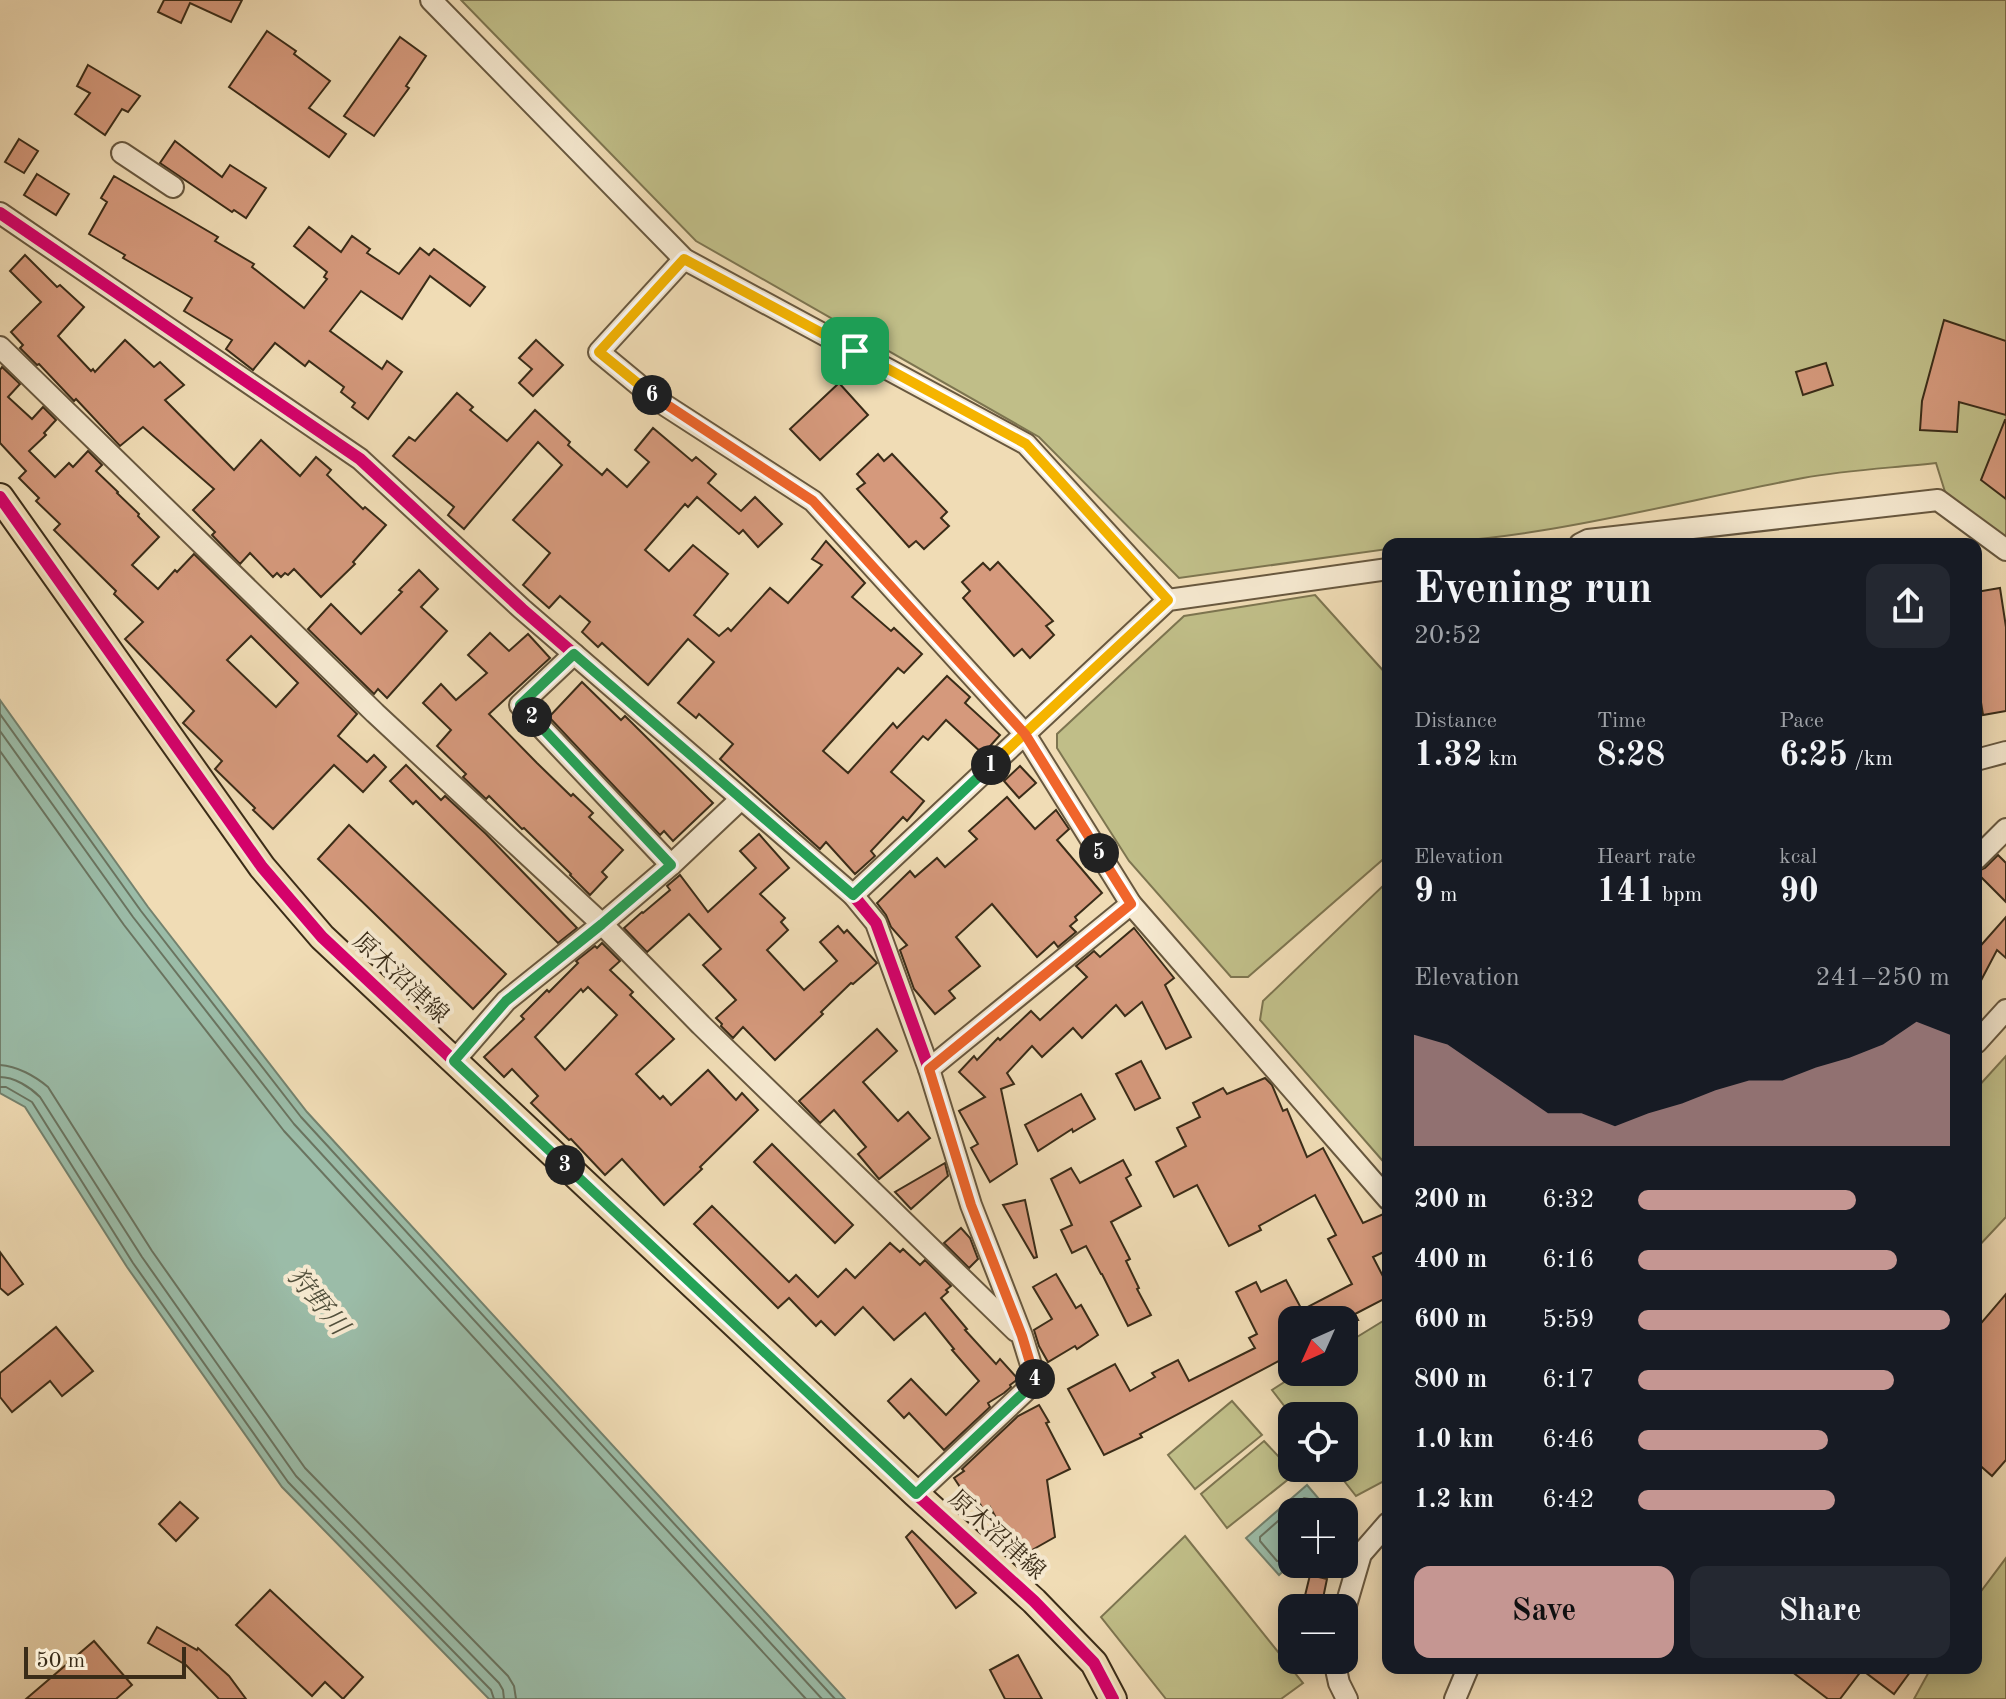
<!DOCTYPE html>
<html lang="en">
<head>
<meta charset="utf-8">
<style>
  :root { --surface:#171b24; --page:#242831; --text:#f1f3f6; --muted:#9ea1a6; --accent:#c59692 }
  body { margin:0; font-family:"Old Standard TT","Noto Serif JP",serif; background:var(--page); color:var(--text); height:100vh; display:flex; flex-direction:column; font-size:30px; white-space:nowrap }
  * { box-sizing:border-box; margin:0 }
  p { font-size:26px; color:var(--muted) }
  .icon { flex:none; width:44px; height:44px; fill:none; stroke:currentColor; stroke-width:2; stroke-linecap:round; stroke-linejoin:round }
  .map { position:relative; flex:1; overflow:hidden }
  .sheet { position:absolute; left:1382px; top:538px; width:600px; height:1136px; display:flex; flex-direction:column; background:var(--surface); border-radius:16px; box-shadow:0 4px 20px #0003 }
  .sheet>* { flex:none }
  .needle { width:52px; rotate:225deg }
  .controls { position:absolute; left:1278px; top:1306px; display:grid; gap:16px }
  .controls a { display:grid; place-items:center; width:80px; height:80px; border-radius:16px; background:var(--surface); box-shadow:0 4px 20px #0003; font-size:40px }
  .scale { position:absolute; left:24px; bottom:20px; width:162px; box-sizing:border-box; padding-left:8px; border:4px solid #3a2c18; border-top:0; font-size:22px; line-height:28px; white-space:nowrap; color:#3a2c18; -webkit-text-stroke:6px #f5e8cf; paint-order:stroke }
  .pin { position:absolute; display:grid; place-items:center; width:68px; height:68px; color:#fff; margin:-34px; border-radius:16px; box-shadow:0 4px 12px #0006 }
  .km { position:absolute; width:40px; height:40px; margin:-20px; border-radius:50%; background:#222; color:#fff; font-size:22px; line-height:40px; text-align:center }
  .round { display:grid; place-items:center; flex:none; width:84px; height:84px; border-radius:16px; background:var(--page) }
  .summary { display:flex; align-items:center; justify-content:space-between; height:136px; padding:0 32px }
  h1 { font-size:44px; font-weight:700; line-height:60px }
  .metrics { display:grid; grid-template-columns:repeat(3,1fr); gap:12px; height:136px; padding:8px 32px }
  .metrics div { display:grid; align-content:center }
  .metrics b { font-size:34px; font-weight:700 }
  .metrics small { font-size:22px; font-weight:400 }
  .metrics p { font-size:22px }
  .chart { height:224px; padding:16px 32px }
  .chart p { display:flex; justify-content:space-between }
  .chart svg { width:100%; height:144px; margin-top:8px; fill:var(--accent); opacity:.7 }
  .primary-button { display:flex; gap:16px; margin-top:auto; padding:16px 32px }
  .primary-button a { flex:1; height:92px; border-radius:16px; background:var(--accent); color:#111; font-size:32px; font-weight:700; line-height:92px; text-align:center }
  .primary-button a+a { background:var(--page); color:var(--text) }
  ul { padding:0 32px; list-style:none; font-size:26px }
  li { display:grid; grid-template-columns:128px 96px 1fr; align-items:center; height:60px }
  li i { height:20px; border-radius:10px; background:var(--accent) }
  .map>svg:first-child { display:block }
  .green { fill:#c0be88; stroke:#7d7550; stroke-width:2 }
  .water { fill:#9bbca8; stroke:#74826e; stroke-width:2 }
  .lines { fill:none; stroke-linecap:round; stroke-linejoin:round }
  .shore { stroke:#6a7460; stroke-width:2 }
  .building { fill:#d5997c; stroke:#3a2c18; stroke-width:2; fill-rule:evenodd }
  .minor-casing { stroke:#68583f; stroke-width:24 }
  .major-casing { stroke:#3a2c18; stroke-width:30 }
  .minor { stroke:#f5e8cf; stroke-width:20 }
  .major { stroke:#f0dcb5; stroke-width:26 }
  .cycleway-casing { stroke:#f5e8cf; stroke-width:17 }
  .cycleway { stroke:#d6006c; stroke-width:12 }
  .split-1-casing { stroke:#fff; stroke-width:16 }
  .split-2-casing { stroke:#fff; stroke-width:16 }
  .split-3-casing { stroke:#fff; stroke-width:16 }
  .split-4-casing { stroke:#fff; stroke-width:16 }
  .split-5-casing { stroke:#fff; stroke-width:16 }
  .split-6-casing { stroke:#fff; stroke-width:16 }
  .split-7-casing { stroke:#fff; stroke-width:16 }
  .split-1 { stroke:#f5b400; stroke-width:10 }
  .split-2 { stroke:#22a559; stroke-width:10 }
  .split-3 { stroke:#22a559; stroke-width:10 }
  .split-4 { stroke:#22a559; stroke-width:10 }
  .split-5 { stroke:#f0652b; stroke-width:10 }
  .split-6 { stroke:#f0652b; stroke-width:10 }
  .split-7 { stroke:#f5b400; stroke-width:10 }
  .labels { text-anchor:middle; dominant-baseline:central; stroke-width:8; stroke-linejoin:round; paint-order:stroke }
  .street-label { font-size:24px; fill:#3a2c18; stroke:#f5e8cf }
  .water-label { font-size:26px; font-style:italic; fill:#52503c; stroke:#f5e8cf }
</style>
</head>
<body>
<div class="map">
<svg width="2006" height="1699" viewBox="0 0 2006 1699">
  <rect width="100%" height="100%" fill="#f0dcb5"/>
  <filter id="stains"><feTurbulence type="fractalNoise" baseFrequency=".0025" numOctaves="4"/><feColorMatrix values="0 0 0 0 .2 0 0 0 0 .09 0 0 0 0 .02 0 0 0 .5 -.17"/></filter>
  <radialGradient id="worn" r=".72"><stop offset=".6" stop-color="#630" stop-opacity="0"/><stop offset="1" stop-color="#630" stop-opacity=".3"/></radialGradient>
  <!-- green -->
  <g class="green">
    <path d="M461 0H2006V544L1946 495 1936 463C1892 468 1846 470 1803 478 1665 504 1529 544 1388 544V549L1179 578 1039 437 696 241Z"/>
    <path d="M1315 595 1388 676V855L1248 977H1231L1129 861 1057 748V734L1184 616Z"/>
    <path d="M1388 881V1167L1260 1020 1263 1001Z"/>
    <path d="M2006 1056V1217L1976 1249V1089Z"/>
    <path d="M1388 1318V1479L1356 1496 1334 1468H1344V1416H1292L1272 1390 1300 1372H1344V1345Z"/>
    <path d="M1232 1401 1262 1435 1195 1489 1168 1455Z"/>
    <path d="M1264 1441 1295 1474 1227 1528 1201 1494Z"/>
    <path d="M1185 1536 1303 1683 1281 1699H1166L1101 1617Z"/>
    <path d="M2006 1558V1699H1914L1931 1668H1976V1598Z"/>
  </g>
  <!-- water -->
  <g class="water">
    <path d="M0 700 148 907 307 1112 845 1699H489L282 1487 127 1267 25 1107 0 1093Z"/>
    <path d="M1307 1485 1330 1512H1292V1563L1279 1575 1246 1538Z"/>
  </g>
  <g class="lines">
    <!-- shore -->
    <g class="shore">
      <path d="M0 714 141 911 301 1117 835 1699"/>
      <path d="M0 731 133 917 294 1124 822 1699"/>
      <path d="M0 751 124 925 284 1131 806 1699"/>
      <path d="M0 1065C17 1066 35 1076 48 1087L152 1251 305 1468 508 1676 514 1686 516 1699"/>
      <path d="M0 1077C14 1077 30 1087 40 1097L142 1257 296 1476 499 1683 503 1690 504 1699"/>
      <path d="M0 1087H6L32 1102 133 1263 288 1482 491 1690 494 1699"/>
      <path d="M1292 1556 1281 1561H1277L1260 1541V1537L1304 1498 1309 1499 1320 1512"/>
    </g>
  </g>
  <!-- building -->
  <g class="building">
    <path d="M164 0H242L231 22 190 3 181 23 158 12Z"/>
    <path d="M267 31 296 51 294 54 330 81 309 108 346 134 329 157 229 87Z"/>
    <path d="M400 37 426 56 406 86 409 88 374 136 344 116Z"/>
    <path d="M88 65 140 96 128 112 122 109 105 135 75 114 90 93 77 86Z"/>
    <path d="M19 139 38 151 24 173 5 162Z"/>
    <path d="M175 141 222 177 230 165 266 188 246 218 234 210 232 212 160 163Z"/>
    <path d="M37 174 69 194 56 215 24 195Z"/>
    <path d="M114 176 218 237 215 241 254 264 252 267 304 308 327 279 324 277 327 272 294 246 309 227 341 252 352 236 370 249 367 253 399 274 420 248 429 255 434 249 485 287 470 306 430 276 402 319 361 291 330 331 382 369 387 361 402 372 368 419 352 407 355 403 341 392 344 387 309 361 305 366 275 343 253 370 226 349 232 340 184 311 192 298 123 258 125 255 89 234 107 202 101 198Z"/>
    <path d="M25 255 57 287 60 285 84 307 58 336 91 371 93 369 95 372 125 340 154 367 160 362 184 385 165 400 234 470 261 440 300 476 316 457 331 470 327 475 363 509 365 507 386 525 353 562 355 564 321 597 294 569 288 575 285 573 281 577 277 573 273 577 250 553 240 564 212 535 215 532 193 510 214 489 143 427 120 446 76 399 74 401 39 364 37 365 20 348 23 345 11 332 41 302 10 271Z"/>
    <path d="M1944 320 2006 341V415L1959 402 1957 432 1920 430 1922 401Z"/>
    <path d="M536 340 563 365 533 396 519 383 532 369 519 358Z"/>
    <path d="M1826 363 1833 385 1803 395 1796 372Z"/>
    <path d="M2 367 20 384 8 397 32 419 43 407 56 420 44 433 46 435 29 451 55 477 69 463 73 467 88 451 102 465 96 471 118 492 117 493 139 514 138 516 159 537 132 565 158 589 175 570 177 572 194 554 357 714 338 736 367 762 374 755 386 767 363 792 334 765 273 829 253 810 255 808 215 769 222 761 183 723 194 711 125 639 143 622 114 594 116 591 54 530 60 524 36 501 39 498 19 478 26 471 0 443V370ZM251 636 298 683 276 707 227 660Z"/>
    <path d="M839 383 868 415 820 460 790 429Z"/>
    <path d="M457 393 473 407 470 410 507 441 535 410 570 442 568 445 602 475 607 469 627 487 649 462 635 450 653 428 692 461 696 457 716 474 708 483 741 511 755 497 782 524 758 547 743 530 739 534 697 497 688 507 685 504 645 550 669 571 693 545 728 574 694 615 719 636 728 628 731 631 770 588 788 603 822 565 812 559 826 541 865 583 852 597 891 631 894 628 922 654 904 673 898 668 823 751 848 773 893 723 897 728 947 676 970 697 965 703 1000 735 983 754 946 720 928 740 923 736 891 772 924 801 907 821 903 817 871 851 875 856 855 874 826 842 820 849 720 759 733 744 699 714 696 718 678 703 714 662 688 639 648 685 602 643 598 647 582 632 590 622 560 596 549 608 523 585 550 553 513 520 562 465 538 442 464 529 448 515 454 507 393 456 409 437 415 441Z"/>
    <path d="M2005 420H2006V499L1981 480Z"/>
    <path d="M878 454 884 461 892 454 947 512 941 518 949 526 924 549 916 541 909 547 857 489 865 483 857 474Z"/>
    <path d="M998 562 1053 621 1046 626 1054 635 1030 658 1022 649 1014 656 963 598 970 591 962 582 983 563 990 570Z"/>
    <path d="M419 570 438 589 421 607 447 631 387 698 378 689 374 694 308 629 331 604 361 634 402 592 399 590Z"/>
    <path d="M2000 588 2006 627V711L1983 715 1976 671V592Z"/>
    <path d="M490 633 509 651 528 634 550 658 489 714 537 763 571 796 573 794 593 813 589 817 623 850 602 872 607 877 590 895 570 875 571 874 524 828 522 829 489 796 486 799 463 777 466 774 437 746 451 730 423 703 441 684 456 700 487 673 468 655Z"/>
    <path d="M582 682 621 720 625 716 713 803 673 841 664 831 660 835 549 717Z"/>
    <path d="M406 765 441 800 445 796 486 834 577 928 558 943 416 801 413 804 390 781Z"/>
    <path d="M1020 766 1036 783 1019 798 1004 781Z"/>
    <path d="M1007 797 1035 829 1056 810 1069 829 1057 840 1102 893 1075 917 1077 920 1070 926 1076 932 1058 947 1054 942 1037 957 992 904 956 937 980 966 949 991 955 998 935 1014 914 989 900 950 907 945 891 927 886 915 877 903 910 871 915 877 937 858 945 867 977 839 969 831Z"/>
    <path d="M349 825 506 974 473 1009 318 859Z"/>
    <path d="M759 834 789 868 760 894 785 918 781 922 788 930 767 950 804 990 837 961 820 942 838 926 844 933 847 930 877 963 853 984 851 983 821 1012 823 1014 775 1060 743 1027 733 1038 721 1026 722 1024 716 1018 736 1000 703 965 721 949 689 914 647 952 624 928 642 912 643 913 670 890 667 886 680 875 708 912 756 868 740 851Z"/>
    <path d="M1998 855 2006 863V902L1976 872 1985 868Z"/>
    <path d="M2006 917V958L1997 950 1976 990V951Z"/>
    <path d="M1134 928 1174 978 1165 985 1191 1037 1166 1049 1142 1002 1125 1016 1116 1005 1082 1038 1073 1028 1042 1057 1032 1046 1007 1073 1014 1084 1001 1089 1017 1164 990 1182 971 1148 978 1144 959 1111 985 1097 959 1072 974 1056 977 1060 998 1038 1000 1040 1031 1011 1040 1020 1087 977 1076 966 1094 951 1100 957Z"/>
    <path d="M602 943 620 961 610 970 633 992 630 995 674 1039 636 1074 660 1099 663 1096 671 1105 708 1070 736 1100 742 1093 758 1110 700 1167 702 1169 664 1205 622 1159 605 1175 571 1139 569 1140 531 1103 538 1096 512 1069 504 1077 484 1057 524 1019 521 1016 547 990 549 992 578 963 576 961 595 946 597 948ZM588 987 617 1015 565 1070 535 1037 581 989 583 992Z"/>
    <path d="M877 1029 897 1051 863 1082 898 1121 908 1112 930 1138 879 1179 858 1154 866 1147 834 1110 820 1123 799 1101Z"/>
    <path d="M1141 1061 1160 1098 1135 1110 1116 1074Z"/>
    <path d="M1265 1078 1272 1085 1283 1111 1287 1109 1307 1157 1323 1148 1363 1223 1388 1212V1250L1373 1257 1388 1286V1297L1355 1314 1358 1320H1292V1354L1140 1434 1142 1437 1104 1455 1068 1389 1115 1364 1130 1391 1155 1377 1152 1373 1178 1360 1189 1381 1255 1348 1249 1338 1257 1334 1236 1292 1256 1282 1261 1292 1286 1280 1302 1310 1352 1284 1328 1239 1336 1235 1315 1195 1259 1226 1261 1230 1229 1246 1197 1185 1174 1197 1156 1162 1186 1146 1177 1128 1200 1117 1193 1103 1223 1088 1227 1094Z"/>
    <path d="M1081 1094 1095 1119 1073 1132 1072 1129 1038 1151 1025 1125Z"/>
    <path d="M772 1144 853 1225 835 1243 754 1162Z"/>
    <path d="M1123 1160 1131 1175 1126 1178 1141 1206 1111 1222 1130 1259 1126 1261 1139 1288 1137 1289 1151 1315 1128 1326 1102 1274H1101L1086 1246 1072 1253 1061 1230 1072 1225 1051 1179 1071 1168 1080 1183Z"/>
    <path d="M945 1163 948 1176 911 1209 895 1192Z"/>
    <path d="M1025 1200 1037 1257 1034 1258 1003 1205Z"/>
    <path d="M712 1206 789 1282 796 1275 818 1297 846 1269 855 1278 890 1243 900 1252 903 1249 920 1265 925 1260 951 1286 946 1290 948 1292 941 1298 967 1329 965 1330 996 1364 1000 1359 1018 1379 1010 1385 1011 1387 1004 1393 988 1403 990 1407 944 1450 909 1413 904 1418 888 1401 911 1379 946 1415 979 1381 952 1350 954 1349 925 1313 894 1340 863 1307 835 1335 821 1321 816 1326 789 1298 778 1308 694 1224Z"/>
    <path d="M961 1228 970 1238 978 1259 969 1268 944 1243Z"/>
    <path d="M0 1252 23 1284 8 1295 0 1288Z"/>
    <path d="M1056 1274 1076 1308 1081 1305 1098 1335 1077 1349 1075 1346 1048 1362 1039 1346 1034 1330 1052 1319 1033 1287Z"/>
    <path d="M2006 1294V1460L1992 1476 1976 1462V1329Z"/>
    <path d="M56 1327 93 1371 62 1396 50 1381 12 1412 0 1397V1373Z"/>
    <path d="M1039 1405 1049 1422 1046 1423 1070 1469 1047 1480 1055 1537 1018 1558 990 1507 984 1511 980 1504 974 1508 954 1478 964 1471 962 1469 1018 1416Z"/>
    <path d="M180 1502 198 1518 176 1541 159 1524Z"/>
    <path d="M912 1531 976 1593 956 1608 906 1537Z"/>
    <path d="M1310 1575 1327 1579 1321 1608H1302Z"/>
    <path d="M270 1590 363 1677 343 1699 325 1682 312 1696 236 1625Z"/>
    <path d="M157 1627 197 1650 198 1648 229 1676 246 1699H219L186 1665 148 1643Z"/>
    <path d="M94 1641 132 1685 116 1699H26Z"/>
    <path d="M1018 1655 1042 1699H1005L990 1670Z"/>
    <path d="M1787 1668H1913L1894 1694 1862 1670 1840 1699H1828Z"/>
  </g>
  <g class="lines">
    <!-- minor casing -->
    <g class="minor-casing">
      <g id="minor">
        <path d="M431 0 684 259 1026 444 1168 600"/>
        <path d="M122 153 173 187"/>
        <path d="M0 213 360 459 522 609 853 895 876 923 929 1069 971 1205 1022 1336 1036 1381 916 1494"/>
        <path d="M684 259 599 352 657 400 813 501 1025 734 1131 904 1388 1199"/>
        <path d="M0 347 375 713 602 924 701 1025 1016 1331"/>
        <path d="M1580 544 1588 540 1938 500 2006 550"/>
        <path d="M574 654 520 705 671 865"/>
        <path d="M1976 760 2006 752"/>
        <path d="M1976 859 2006 829"/>
        <path d="M853 895 1168 600 1388 569"/>
        <path d="M1976 1043 2006 1010"/>
        <path d="M454 1061 506 1001 602 924 671 865 741 799"/>
        <path d="M929 1069 1131 904"/>
        <path d="M1344 1612 1361 1554 1388 1523"/>
        <path d="M1334 1660 1339 1683 1347 1699"/>
        <path d="M1455 1699 1468 1668"/>
      </g>
    </g>
    <!-- major casing -->
    <g class="major-casing">
      <path id="major" d="M0 497 262 867 322 937 916 1494 1034 1601 1094 1663 1113 1699"/>
    </g>
    <!-- minor -->
    <use href="#minor" class="minor"/>
    <!-- major -->
    <use href="#major" class="major"/>
    <!-- cycleway casing -->
    <g class="cycleway-casing">
      <g id="cycleway">
        <path d="M0 213 360 459 522 609 853 895 876 923 929 1069 971 1205 1022 1336 1036 1381 916 1494"/>
        <path d="M0 497 262 867 322 937 916 1494 1034 1601 1094 1663 1113 1699"/>
      </g>
    </g>
    <!-- cycleway -->
    <use href="#cycleway" class="cycleway"/>
  </g>
  <g class="lines">
    <!-- split-1 casing -->
    <g class="split-1-casing">
      <path id="split-1" d="M855 351 1026 444 1168 600 991 765"/>
    </g>
    <!-- split-2 casing -->
    <g class="split-2-casing">
      <path id="split-2" d="M532 717 520 705 574 654 853 895 991 765"/>
    </g>
    <!-- split-3 casing -->
    <g class="split-3-casing">
      <path id="split-3" d="M532 717 671 865 602 924 506 1001 454 1061 565 1165"/>
    </g>
    <!-- split-4 casing -->
    <g class="split-4-casing">
      <path id="split-4" d="M565 1165 916 1494 1036 1381 1035 1379"/>
    </g>
    <!-- split-5 casing -->
    <g class="split-5-casing">
      <path id="split-5" d="M1035 1379 1022 1336 971 1205 929 1069 1131 904 1099 853"/>
    </g>
    <!-- split-6 casing -->
    <g class="split-6-casing">
      <path id="split-6" d="M652 395 813 501 1025 734 1099 853"/>
    </g>
    <!-- split-7 casing -->
    <g class="split-7-casing">
      <path id="split-7" d="M652 395 599 352 684 259 855 351"/>
    </g>
    <!-- split-1 -->
    <use href="#split-1" class="split-1"/>
    <!-- split-2 -->
    <use href="#split-2" class="split-2"/>
    <!-- split-3 -->
    <use href="#split-3" class="split-3"/>
    <!-- split-4 -->
    <use href="#split-4" class="split-4"/>
    <!-- split-5 -->
    <use href="#split-5" class="split-5"/>
    <!-- split-6 -->
    <use href="#split-6" class="split-6"/>
    <!-- split-7 -->
    <use href="#split-7" class="split-7"/>
  </g>
  <g class="labels">
    <!-- street labels -->
    <g class="street-label">
      <text transform="translate(400 979) rotate(43)">原木沼津線</text>
      <text transform="translate(996 1536) rotate(42)">原木沼津線</text>
    </g>
    <!-- water labels -->
    <g class="water-label">
      <text transform="translate(317 1302) rotate(50)">狩野川</text>
    </g>
  </g>
  <rect width="100%" height="100%" filter="url(#stains)"/>
  <rect width="100%" height="100%" fill="url(#worn)"/>
</svg>
<div class="controls">
<a><svg class="needle" viewBox="-14 -14 28 28"><path d="M0-13l5 13h-10z" fill="#e53935"/><path d="M0 13l5-13h-10z" fill="#9ea1a6"/></svg></a>
<a><svg class="icon" aria-label="locate" viewBox="0 0 24 24"><circle cx="12" cy="12" r="6"/><path d="M12 2v4M12 18v4M2 12h4M18 12h4"/></svg></a>
<a>+</a>
<a>−</a>
</div>
<div class="scale">50 m</div>
<div class="pin" style="left:855px;top:351px;background:#1e9e55"><svg class="icon" aria-label="arrive" viewBox="0 0 24 24"><path d="M6 21V4h12l-3 4 3 4H6"/></svg></div>
<b class="km" style="left:991px;top:765px">1</b>
<b class="km" style="left:532px;top:717px">2</b>
<b class="km" style="left:565px;top:1165px">3</b>
<b class="km" style="left:1035px;top:1379px">4</b>
<b class="km" style="left:1099px;top:853px">5</b>
<b class="km" style="left:652px;top:395px">6</b>
<section class="sheet">
<div class="summary"><div><h1>Evening run</h1><p>20:52</p></div><a class="round"><svg class="icon" aria-label="share" viewBox="0 0 24 24"><path d="M12 15V3M7 8l5-5 5 5M5 13v7h14v-7"/></svg></a></div>
<div class="metrics">
<div><p>Distance</p><b>1.32<small> km</small></b></div>
<div><p>Time</p><b>8:28</b></div>
<div><p>Pace</p><b>6:25<small> /km</small></b></div>
</div>
<div class="metrics">
<div><p>Elevation</p><b>9<small> m</small></b></div>
<div><p>Heart rate</p><b>141<small> bpm</small></b></div>
<div><p>kcal</p><b>90</b></div>
</div>
<div class="chart"><p><span>Elevation</span>241–250 m</p>
<svg viewBox="0 0 160 44" preserveAspectRatio="none"><path d="M0 44V10L10 13L20 20L30 27L40 34L50 34L60 38L70 34L80 31L90 27L100 24L110 24L120 20L130 17L140 13L150 6L160 10V44z"/></svg>
</div>
<ul>
<li><b>200 m</b>6:32<i style="width:70%"></i></li>
<li><b>400 m</b>6:16<i style="width:83%"></i></li>
<li><b>600 m</b>5:59<i style="width:100%"></i></li>
<li><b>800 m</b>6:17<i style="width:82%"></i></li>
<li><b>1.0 km</b>6:46<i style="width:61%"></i></li>
<li><b>1.2 km</b>6:42<i style="width:63%"></i></li>
</ul>
<div class="primary-button"><a>Save</a><a>Share</a></div>
</section>
</div>
</body>
</html>
